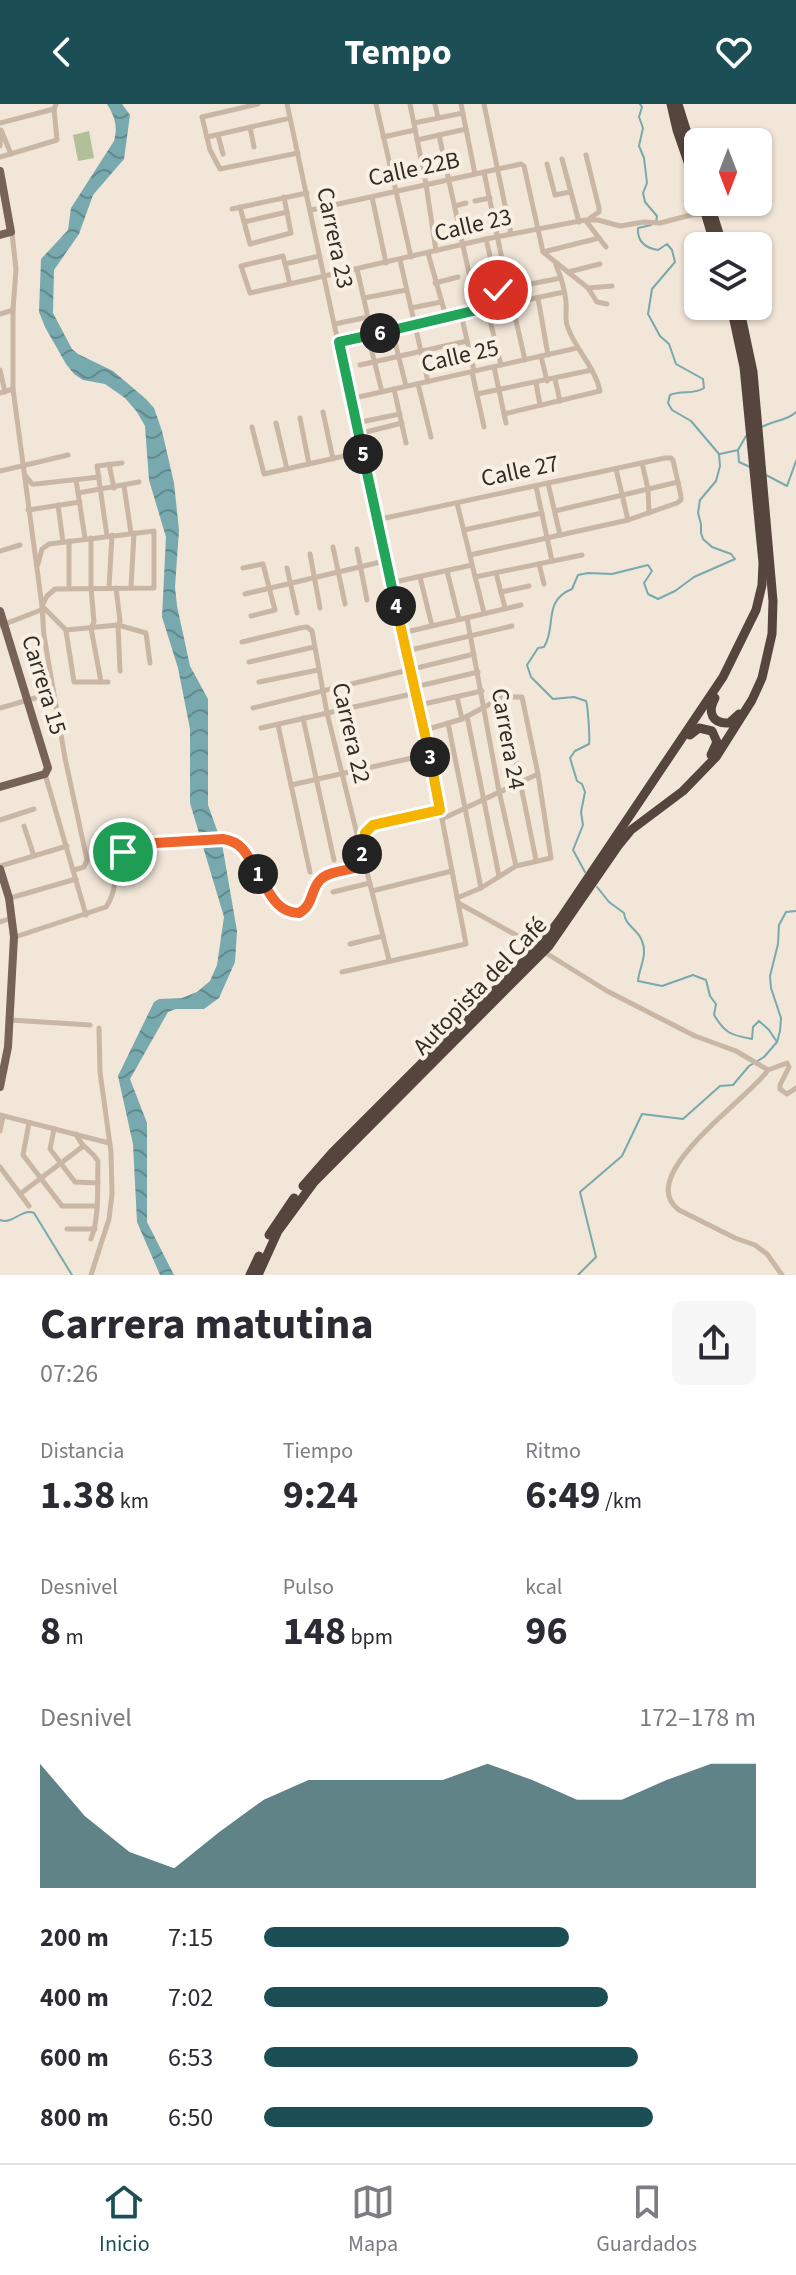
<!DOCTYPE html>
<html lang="es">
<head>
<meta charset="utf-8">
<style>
  :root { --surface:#fff; --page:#f7f7f7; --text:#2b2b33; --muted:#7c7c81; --line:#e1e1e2; --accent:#1c4f55 }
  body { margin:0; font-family:"Source Sans 3",sans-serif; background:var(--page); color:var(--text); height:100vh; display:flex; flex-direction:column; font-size:30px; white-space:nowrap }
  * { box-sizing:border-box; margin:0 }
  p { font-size:26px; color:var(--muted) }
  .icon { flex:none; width:44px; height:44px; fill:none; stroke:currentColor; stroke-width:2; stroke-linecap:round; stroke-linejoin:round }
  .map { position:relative; height:1171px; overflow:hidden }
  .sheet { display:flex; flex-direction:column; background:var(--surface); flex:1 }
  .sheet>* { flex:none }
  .needle { width:52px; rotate:180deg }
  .fabs { position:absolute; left:684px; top:24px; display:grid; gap:16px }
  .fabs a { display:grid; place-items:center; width:88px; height:88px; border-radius:12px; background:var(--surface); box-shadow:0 2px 6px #0004; font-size:40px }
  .pin { position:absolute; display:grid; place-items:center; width:68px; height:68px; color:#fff; margin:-34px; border:4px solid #fff; border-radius:50%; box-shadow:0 2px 8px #0007 }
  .km { position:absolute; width:40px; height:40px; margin:-20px; border-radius:50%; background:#222; color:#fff; font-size:22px; line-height:40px; text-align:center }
  .round { display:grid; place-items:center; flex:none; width:84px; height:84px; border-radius:12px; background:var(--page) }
  .summary { display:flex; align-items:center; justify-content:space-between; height:136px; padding:0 40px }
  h1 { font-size:44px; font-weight:700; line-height:60px }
  .figures { display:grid; grid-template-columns:repeat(3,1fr); gap:12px; height:136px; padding:8px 40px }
  .figures div { display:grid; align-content:center }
  .figures b { font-size:40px; font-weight:700 }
  .figures small { font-size:22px; font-weight:400 }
  .figures p { font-size:22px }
  .chart { height:224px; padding:16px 40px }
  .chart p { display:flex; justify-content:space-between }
  .chart svg { width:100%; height:144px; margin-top:8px; fill:var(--accent); opacity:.7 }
  ul { padding:0 40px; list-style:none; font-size:26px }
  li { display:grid; grid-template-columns:128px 96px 1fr; align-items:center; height:60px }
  li i { height:20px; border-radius:10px; background:var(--accent) }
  header { display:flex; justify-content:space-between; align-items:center; height:104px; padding:0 40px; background:var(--accent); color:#fff; font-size:36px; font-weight:700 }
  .dock { display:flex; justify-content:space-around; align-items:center; height:112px; border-top:2px solid var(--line); background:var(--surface); font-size:22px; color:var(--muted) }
  .dock a { display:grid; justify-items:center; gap:4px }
  .dock .active { color:var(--accent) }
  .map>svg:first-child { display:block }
  .pitch { fill:#b1c098 }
  .water { fill:url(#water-waves) }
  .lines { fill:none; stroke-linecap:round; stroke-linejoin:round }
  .stream { stroke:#77a9ae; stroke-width:2 }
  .street { stroke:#c9b6a4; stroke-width:5 }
  .primary { stroke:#766257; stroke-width:8 }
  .highway { stroke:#55453d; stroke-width:9 }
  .split-1-casing { stroke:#fff; stroke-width:16 }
  .split-2-casing { stroke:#fff; stroke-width:16 }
  .split-3-casing { stroke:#fff; stroke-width:16 }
  .split-4-casing { stroke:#fff; stroke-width:16 }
  .split-5-casing { stroke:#fff; stroke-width:16 }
  .split-6-casing { stroke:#fff; stroke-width:16 }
  .split-7-casing { stroke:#fff; stroke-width:16 }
  .split-1 { stroke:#f0652b; stroke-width:10 }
  .split-2 { stroke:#f0652b; stroke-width:10 }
  .split-3 { stroke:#f5b400; stroke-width:10 }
  .split-4 { stroke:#f5b400; stroke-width:10 }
  .split-5 { stroke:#22a559; stroke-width:10 }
  .split-6 { stroke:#22a559; stroke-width:10 }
  .split-7 { stroke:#22a559; stroke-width:10 }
  .labels { text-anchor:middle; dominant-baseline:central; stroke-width:8; stroke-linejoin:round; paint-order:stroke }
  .street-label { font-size:24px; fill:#342b26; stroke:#f9f0e4 }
</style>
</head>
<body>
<header><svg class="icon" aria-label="back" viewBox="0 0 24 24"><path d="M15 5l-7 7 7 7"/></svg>Tempo<svg class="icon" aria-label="heart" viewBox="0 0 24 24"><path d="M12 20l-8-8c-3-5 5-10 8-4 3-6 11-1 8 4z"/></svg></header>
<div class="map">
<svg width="796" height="1171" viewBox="0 0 796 1171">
  <defs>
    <pattern id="water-waves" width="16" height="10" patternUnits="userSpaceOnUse" patternTransform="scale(2)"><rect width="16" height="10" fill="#77a9ae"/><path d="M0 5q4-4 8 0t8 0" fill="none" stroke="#628a8d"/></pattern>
  </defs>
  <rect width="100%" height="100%" fill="#f1e6d8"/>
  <!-- pitch -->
  <path class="pitch" d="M89 27 94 54 78 57 73 31Z"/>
  <!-- water -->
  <path class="water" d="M107 0H122L130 11 124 55 93 91 79 130 54 166 53 209 72 245 78 250 113 267 146 295 154 304 162 327 174 379 179 426 175 483 177 502 190 562 208 595V701L222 740 237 827 235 858 219 894 204 905H176L168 908 130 975 147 1019V1118L174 1171H160L137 1118 133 1040 118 972 154 898 159 895 182 894 197 888 210 877 217 861 224 813 190 699V625L178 564 162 513 166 433 149 376 145 322 137 308 125 294 105 280 83 276 74 270 66 260 45 223 39 208 41 155 68 126 71 104 114 37C118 22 115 13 107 0Z"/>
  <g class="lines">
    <!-- stream -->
    <g class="stream">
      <path d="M640 0 642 3 639 13 643 24 639 42 644 54 647 79 643 89 645 98 657 112 656 119"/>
      <path d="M762 323C774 316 787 317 796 308"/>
      <path d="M738 346 739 358 750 363"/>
      <path d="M720 350 738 346 746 332"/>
      <path d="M766 371 787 382 796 357"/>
      <path d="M585 768 573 746 583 721 581 708 585 688 582 680 577 677 570 654 575 647 589 640C590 635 588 602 586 597L574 593 553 595 531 573 527 561 538 544 544 543C557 523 542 497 572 485L578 471 588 469 612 470 648 461 652 467 644 479 648 490 658 495 675 487 694 473 735 455 731 450 712 443 703 435 701 429V420L698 409 700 396 716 377 720 362 719 350 691 317 672 306 668 299 670 291C682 286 694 291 704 284L703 275 676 260 669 240 660 232 648 210 652 185 675 158 672 146 667 140 658 146C646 144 637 138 638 124L651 121"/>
      <path d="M597 783 609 798 624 809C625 822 638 825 642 837 648 851 639 864 638 877L662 882 693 871 706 876 710 892 716 900 714 911C725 929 730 931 752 935L753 923 759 917 769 926 777 938"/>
      <path d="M0 1116C13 1121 21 1104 34 1109L72 1171"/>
      <path d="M578 1171 596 1153 580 1088 622 1052 642 1010 683 1015 720 982 733 981 749 962 764 953 777 938 780 927 781 914 771 884 770 872 778 840 779 821 786 808 796 807"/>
    </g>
    <!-- street -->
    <g class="street">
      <path d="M258 0 202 13 210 46 220 65 298 49"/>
      <path d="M287 0 376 416 425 626 466 840 342 868"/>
      <path d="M376 0 411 153"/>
      <path d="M410 0 426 80 436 147"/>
      <path d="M435 0 438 14"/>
      <path d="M461 0 475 70"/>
      <path d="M484 0 511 130"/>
      <path d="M0 19 54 5"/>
      <path d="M414 19 463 9"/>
      <path d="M250 23 254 43"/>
      <path d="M1 26 11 50"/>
      <path d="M218 31 223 50"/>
      <path d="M439 31 477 206"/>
      <path d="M207 33 286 15"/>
      <path d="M383 33 415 26"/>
      <path d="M417 36 466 25"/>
      <path d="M0 42 1 27"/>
      <path d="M586 51 599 104V108L590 114"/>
      <path d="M0 53 57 36 54 5 56 0"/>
      <path d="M562 55 579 118"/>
      <path d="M547 60 555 91 570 88"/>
      <path d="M484 68 508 184"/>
      <path d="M372 93 386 159"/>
      <path d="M475 97 490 94"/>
      <path d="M455 102 466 99"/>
      <path d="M240 103 250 140 291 129 284 93"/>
      <path d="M232 105 307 89"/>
      <path d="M311 106 521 60 524 62 543 148 588 184 597 198 607 200"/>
      <path d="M586 117 606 143"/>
      <path d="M244 118 287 108"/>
      <path d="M12 129 16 165 13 206V285L42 502 44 532 65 654 87 756 84 763 74 766"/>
      <path d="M486 135 498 186"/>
      <path d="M543 148 599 134"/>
      <path d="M428 149 446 213"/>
      <path d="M400 156 428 278"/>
      <path d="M285 160 319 152"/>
      <path d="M357 165 372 231"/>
      <path d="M568 168 600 160"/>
      <path d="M435 179 458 173"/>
      <path d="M290 180 283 152 241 162 250 189 486 135 585 116H598L620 122 644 118 660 119 691 111 706 110"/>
      <path d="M588 184 612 182"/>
      <path d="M474 191 561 174"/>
      <path d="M364 194 406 186"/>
      <path d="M538 194 548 251"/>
      <path d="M512 199 525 256"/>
      <path d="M411 204 441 198"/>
      <path d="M487 204 501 261"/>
      <path d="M0 210 13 206"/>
      <path d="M461 210 474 267"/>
      <path d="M335 220 368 213"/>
      <path d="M392 226 406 282"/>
      <path d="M368 232 382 288"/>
      <path d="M339 238 446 213 564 188"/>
      <path d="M541 252 547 277"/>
      <path d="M360 261 467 237"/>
      <path d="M494 263 506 319"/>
      <path d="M0 266 5 288"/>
      <path d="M472 268 484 323"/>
      <path d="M555 275 560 297"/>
      <path d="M536 279 540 301"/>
      <path d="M418 280 431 333"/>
      <path d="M394 285 406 339"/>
      <path d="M0 289 13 285"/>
      <path d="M477 290 592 266"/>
      <path d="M350 295 577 244"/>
      <path d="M323 308 333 355"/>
      <path d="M504 310 600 287C595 263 576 246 568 224 564 215 567 207 566 198 565 186 561 173 556 161"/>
      <path d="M300 314 309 360"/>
      <path d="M276 319 287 365"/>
      <path d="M356 319 400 310"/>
      <path d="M252 323 264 370 362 348"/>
      <path d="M358 330 402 319"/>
      <path d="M642 359 648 385 649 409"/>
      <path d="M109 360 114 384"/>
      <path d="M616 365 628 416"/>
      <path d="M0 367 68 351"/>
      <path d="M25 371 32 380H36L99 373"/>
      <path d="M76 376 85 434"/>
      <path d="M548 379 560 431"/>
      <path d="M124 382 131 429"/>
      <path d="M536 382 552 457"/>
      <path d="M78 389 139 378"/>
      <path d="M457 399 484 509"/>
      <path d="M58 401 63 438"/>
      <path d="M28 406 80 398"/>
      <path d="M555 407 678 378"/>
      <path d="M376 416 665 354H671L673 356 681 392V396L677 399 628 416 470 451"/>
      <path d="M464 426 542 409"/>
      <path d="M107 432 97 362 122 359"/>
      <path d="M91 434V484L94 518 91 524 101 578"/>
      <path d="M69 437V484"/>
      <path d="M333 443 345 500"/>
      <path d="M357 445 367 496"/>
      <path d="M0 447 20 441"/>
      <path d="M310 450 320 504"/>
      <path d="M38 460 42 445 49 440 154 427V484L55 485 47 492 42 502 66 526 118 521 146 529 150 559"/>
      <path d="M539 460 544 480"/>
      <path d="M243 464 263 460 275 506 251 512"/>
      <path d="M287 464 297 509"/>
      <path d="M447 467 459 515"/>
      <path d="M496 469 505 504"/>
      <path d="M420 473 432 522"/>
      <path d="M475 473 582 451"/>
      <path d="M390 479 472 461"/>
      <path d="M109 484 112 431"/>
      <path d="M116 484 120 517 118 521 120 567"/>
      <path d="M131 484 134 429"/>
      <path d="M501 488 529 482"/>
      <path d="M245 490 385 457"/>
      <path d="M467 514 499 687 516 762"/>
      <path d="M0 522 41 506"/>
      <path d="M66 527 74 578H108"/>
      <path d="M402 529 521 501"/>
      <path d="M242 538 300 524 307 523 312 527 327 609 360 742"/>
      <path d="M406 547 512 522"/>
      <path d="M249 558 314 543"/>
      <path d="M259 578 318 566"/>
      <path d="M415 583 478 568"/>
      <path d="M457 593 462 615"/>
      <path d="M503 593 536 756"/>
      <path d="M419 601 482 587"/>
      <path d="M0 604 49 590"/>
      <path d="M253 604 474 550"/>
      <path d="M467 612 499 772"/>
      <path d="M303 614 334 756"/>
      <path d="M448 619 481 784"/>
      <path d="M278 621 310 768"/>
      <path d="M261 624 416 589"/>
      <path d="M425 626 462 615 503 593H522L538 670 551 754 516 762 481 784 457 794"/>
      <path d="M45 670 86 811"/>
      <path d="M291 681 430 650"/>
      <path d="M442 715 538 670"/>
      <path d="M0 716 34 705"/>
      <path d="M24 722 34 752"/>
      <path d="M363 752 389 856"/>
      <path d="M0 762 67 742"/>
      <path d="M372 787 452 767"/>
      <path d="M333 788 370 779"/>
      <path d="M10 794 76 775"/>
      <path d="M460 800 525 836 607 887 695 932 736 947 768 966C751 993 632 1072 679 1106L735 1134 755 1141 767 1150 782 1171"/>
      <path d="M0 818 12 814"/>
      <path d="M15 833 106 803C121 783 110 749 138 740L223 735 235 736 242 743 279 802 290 809H299C313 802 310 787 320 776 328 767 346 767 358 763 363 752 359 736 367 726 375 716 425 710 440 706"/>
      <path d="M350 840 383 832"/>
      <path d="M10 916 90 921"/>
      <path d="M768 966 787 959 789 963 780 981V985L787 990 796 984"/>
      <path d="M0 1011 109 1039"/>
      <path d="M29 1019 23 1051 62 1102H97"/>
      <path d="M54 1025 50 1045 75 1078 98 1079"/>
      <path d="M0 1027 3 1012"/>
      <path d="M76 1030C83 1046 91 1045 98 1057 97 1083 100 1110 91 1135"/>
      <path d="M0 1063 29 1102"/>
      <path d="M20 1090 82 1043"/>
      <path d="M67 1125H95"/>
      <path d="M91 1171 109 1115 112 1090 111 1048 100 968 99 924"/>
    </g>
    <!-- primary -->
    <g class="primary">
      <path d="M0 67 11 128 0 131"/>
      <path d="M0 507 48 664 45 670 0 683"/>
      <path d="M0 765 9 794 14 833 8 943 0 983"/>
    </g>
    <!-- highway -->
    <g class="highway">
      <path d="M671 0 677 26 698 87"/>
      <path d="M678 0 698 64"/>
      <path d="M702 98 715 142"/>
      <path d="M709 98 723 142"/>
      <path d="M715 594C707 608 712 620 729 619L739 610"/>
      <path d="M690 631 699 624 712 627 717 638 711 651"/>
      <path d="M303 1082 332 1049 543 838 561 814 723 573 756 506 762 481 763 459 744 263 731 202"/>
      <path d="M269 1131 294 1094"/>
      <path d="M250 1171 259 1152"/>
      <path d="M258 1171 278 1127 314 1078 549 842 618 742 631 726 683 687 716 653 752 596 762 574 772 530 773 497 753 268 739 202"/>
    </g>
  </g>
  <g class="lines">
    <!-- split-1 casing -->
    <g class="split-1-casing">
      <path id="split-1" d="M123 748 138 740 223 735C244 738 248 753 258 770"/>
    </g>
    <!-- split-2 casing -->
    <g class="split-2-casing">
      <path id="split-2" d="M258 770C269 787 276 809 299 809 313 802 310 787 320 776 328 767 346 767 358 763L362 750"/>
    </g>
    <!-- split-3 casing -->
    <g class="split-3-casing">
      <path id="split-3" d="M362 750 365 729 373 721 440 706 430 653"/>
    </g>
    <!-- split-4 casing -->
    <g class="split-4-casing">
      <path id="split-4" d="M396 502 430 653"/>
    </g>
    <!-- split-5 casing -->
    <g class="split-5-casing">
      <path id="split-5" d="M363 350 396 502"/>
    </g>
    <!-- split-6 casing -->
    <g class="split-6-casing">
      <path id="split-6" d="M363 350 339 238 380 229"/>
    </g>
    <!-- split-7 casing -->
    <g class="split-7-casing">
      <path id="split-7" d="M380 229 477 206 474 191 498 186"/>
    </g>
    <!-- split-1 -->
    <use href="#split-1" class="split-1"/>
    <!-- split-2 -->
    <use href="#split-2" class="split-2"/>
    <!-- split-3 -->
    <use href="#split-3" class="split-3"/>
    <!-- split-4 -->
    <use href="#split-4" class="split-4"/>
    <!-- split-5 -->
    <use href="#split-5" class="split-5"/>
    <!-- split-6 -->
    <use href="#split-6" class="split-6"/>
    <!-- split-7 -->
    <use href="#split-7" class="split-7"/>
  </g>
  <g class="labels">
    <!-- street labels -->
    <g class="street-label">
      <text transform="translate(414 65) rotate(-12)">Calle 22B</text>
      <text transform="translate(473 121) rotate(-13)">Calle 23</text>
      <text transform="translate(335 134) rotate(78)">Carrera 23</text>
      <text transform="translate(460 252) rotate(-13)">Calle 25</text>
      <text transform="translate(520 367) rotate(-12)">Calle 27</text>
      <text transform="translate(44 581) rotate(73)">Carrera 15</text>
      <text transform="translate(351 629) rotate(77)">Carrera 22</text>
      <text transform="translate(508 635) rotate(80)">Carrera 24</text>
      <text transform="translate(480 882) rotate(-46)">Autopista del Café</text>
    </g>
  </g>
</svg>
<div class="fabs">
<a><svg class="needle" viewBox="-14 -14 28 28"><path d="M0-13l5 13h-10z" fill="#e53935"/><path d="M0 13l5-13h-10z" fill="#7c7c81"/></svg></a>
<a><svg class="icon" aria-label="layers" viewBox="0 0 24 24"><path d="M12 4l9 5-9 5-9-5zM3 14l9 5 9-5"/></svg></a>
</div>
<div class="pin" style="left:123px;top:748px;background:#1e9e55"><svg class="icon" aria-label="arrive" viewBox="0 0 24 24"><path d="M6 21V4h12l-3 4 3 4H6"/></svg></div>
<div class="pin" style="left:498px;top:186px;background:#d93025"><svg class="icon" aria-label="check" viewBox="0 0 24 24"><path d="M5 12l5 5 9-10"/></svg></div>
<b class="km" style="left:258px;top:770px">1</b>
<b class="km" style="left:362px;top:750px">2</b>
<b class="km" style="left:430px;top:653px">3</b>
<b class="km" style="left:396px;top:502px">4</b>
<b class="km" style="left:363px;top:350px">5</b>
<b class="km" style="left:380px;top:229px">6</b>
</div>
<section class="sheet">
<div class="summary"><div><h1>Carrera matutina</h1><p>07:26</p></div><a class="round"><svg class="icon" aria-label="share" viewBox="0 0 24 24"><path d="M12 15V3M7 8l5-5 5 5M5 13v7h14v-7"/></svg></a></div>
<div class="figures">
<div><p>Distancia</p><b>1.38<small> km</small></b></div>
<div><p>Tiempo</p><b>9:24</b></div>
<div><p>Ritmo</p><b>6:49<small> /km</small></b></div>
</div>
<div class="figures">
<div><p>Desnivel</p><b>8<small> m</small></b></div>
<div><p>Pulso</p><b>148<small> bpm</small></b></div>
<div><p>kcal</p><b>96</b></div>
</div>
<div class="chart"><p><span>Desnivel</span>172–178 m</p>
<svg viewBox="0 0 160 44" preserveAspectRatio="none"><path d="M0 44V6L10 22L20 33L30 38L40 27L50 17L60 11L70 11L80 11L90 11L100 6L110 11L120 17L130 17L140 11L150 6L160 6V44z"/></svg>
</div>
<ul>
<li><b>200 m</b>7:15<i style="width:62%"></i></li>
<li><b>400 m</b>7:02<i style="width:70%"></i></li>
<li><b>600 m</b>6:53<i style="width:76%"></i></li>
<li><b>800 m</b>6:50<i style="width:79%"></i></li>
</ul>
</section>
<nav class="dock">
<a class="active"><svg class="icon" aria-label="home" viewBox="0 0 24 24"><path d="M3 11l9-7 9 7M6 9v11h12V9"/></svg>Inicio</a>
<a><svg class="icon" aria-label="map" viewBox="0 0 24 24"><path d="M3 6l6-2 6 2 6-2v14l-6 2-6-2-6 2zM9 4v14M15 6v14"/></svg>Mapa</a>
<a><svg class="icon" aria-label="saved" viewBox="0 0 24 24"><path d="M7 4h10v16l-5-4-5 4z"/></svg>Guardados</a>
</nav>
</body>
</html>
